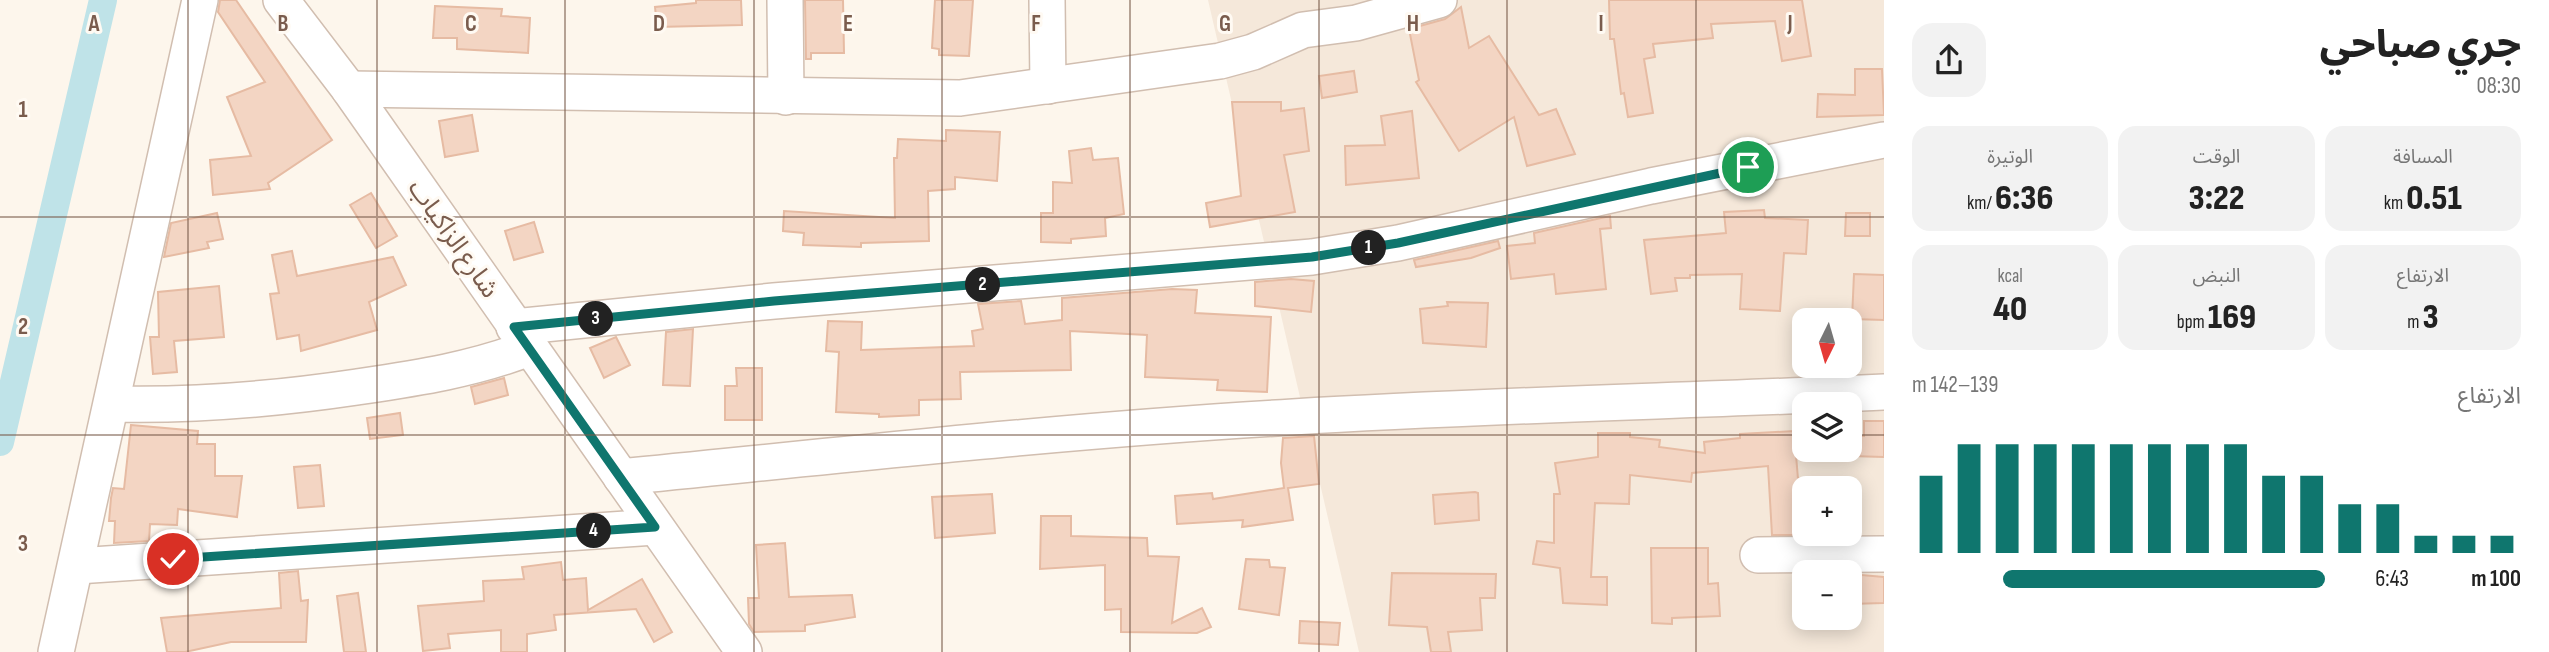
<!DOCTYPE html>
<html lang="ar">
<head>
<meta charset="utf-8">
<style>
  :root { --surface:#fff; --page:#f2f2f2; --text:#222; --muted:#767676; --accent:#0f766e }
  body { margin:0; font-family:"Sofia Sans Condensed","Noto Sans Arabic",sans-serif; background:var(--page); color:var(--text); direction:rtl; height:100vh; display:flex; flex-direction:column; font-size:26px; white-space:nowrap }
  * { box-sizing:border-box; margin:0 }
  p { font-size:23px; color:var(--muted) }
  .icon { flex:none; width:38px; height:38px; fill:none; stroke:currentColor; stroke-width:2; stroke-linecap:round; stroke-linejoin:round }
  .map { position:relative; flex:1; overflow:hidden; direction:ltr }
  .panel { display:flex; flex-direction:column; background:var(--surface); width:665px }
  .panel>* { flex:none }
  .needle { width:46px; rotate:185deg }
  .fabs { position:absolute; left:1792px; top:308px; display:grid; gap:14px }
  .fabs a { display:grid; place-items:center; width:70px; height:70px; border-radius:14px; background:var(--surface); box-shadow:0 4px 18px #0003; font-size:35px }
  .pin { position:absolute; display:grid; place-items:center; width:60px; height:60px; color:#fff; margin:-30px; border:4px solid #fff; border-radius:50%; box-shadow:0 2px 7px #0007 }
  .km { position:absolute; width:35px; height:35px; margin:-18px; border-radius:50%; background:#222; color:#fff; font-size:19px; line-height:35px; text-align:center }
  .round { display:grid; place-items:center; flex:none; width:74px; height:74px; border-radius:21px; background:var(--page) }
  .overview { display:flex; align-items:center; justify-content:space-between; height:119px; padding:0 28px }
  h1 { font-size:38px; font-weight:800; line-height:52px }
  .figures { display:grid; grid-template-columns:repeat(3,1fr); gap:10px; height:119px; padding:7px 28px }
  .figures div { display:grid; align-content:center; border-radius:18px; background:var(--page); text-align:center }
  .figures b { font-size:35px; font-weight:800 }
  .figures small { font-size:19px; font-weight:400 }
  .figures p { font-size:19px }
  .chart { height:196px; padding:14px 28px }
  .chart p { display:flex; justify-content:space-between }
  .chart svg { width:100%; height:126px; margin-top:7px; stroke:var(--accent); stroke-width:6 }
  ul { padding:0 28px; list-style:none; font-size:23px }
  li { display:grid; grid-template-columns:112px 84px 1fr; align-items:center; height:52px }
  li i { height:18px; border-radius:9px; background:var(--accent) }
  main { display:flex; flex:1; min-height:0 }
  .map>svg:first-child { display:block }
  .residential { fill:#f5e8da; fill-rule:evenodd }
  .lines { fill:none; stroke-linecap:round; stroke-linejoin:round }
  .canal { stroke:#bfe3e8; stroke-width:28 }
  .building { fill:#f3d5c3; stroke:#e6bba3; stroke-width:2 }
  .minor-casing { stroke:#d1beb0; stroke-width:38 }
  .minor { stroke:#fff; stroke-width:35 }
  .route-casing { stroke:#fff; stroke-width:14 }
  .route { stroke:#0f766e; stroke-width:9 }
  .grid { fill:none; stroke:#7a5c4d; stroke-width:2; stroke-opacity:0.55 }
  .labels { text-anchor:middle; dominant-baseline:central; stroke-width:6; stroke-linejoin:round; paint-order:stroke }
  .street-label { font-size:26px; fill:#7a5c4d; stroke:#fffaf3 }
  .grid-label { font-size:23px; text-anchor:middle; font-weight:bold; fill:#7a5c4d; stroke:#fffaf3; stroke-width:6; stroke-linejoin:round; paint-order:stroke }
</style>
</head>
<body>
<main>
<section class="panel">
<div class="overview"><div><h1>جري صباحي</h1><p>08:30</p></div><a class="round"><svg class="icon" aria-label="share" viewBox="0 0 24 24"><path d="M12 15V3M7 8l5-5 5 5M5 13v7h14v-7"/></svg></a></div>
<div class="figures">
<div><p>المسافة</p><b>0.51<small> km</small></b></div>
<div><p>الوقت</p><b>3:22</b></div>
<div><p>الوتيرة</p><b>6:36<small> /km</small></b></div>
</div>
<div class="figures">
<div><p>الارتفاع</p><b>3<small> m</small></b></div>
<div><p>النبض</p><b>169<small> bpm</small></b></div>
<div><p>kcal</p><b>40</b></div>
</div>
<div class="chart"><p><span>الارتفاع</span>139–142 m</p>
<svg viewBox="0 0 160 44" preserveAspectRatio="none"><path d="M5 44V17M15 44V6M25 44V6M35 44V6M45 44V6M55 44V6M65 44V6M75 44V6M85 44V6M95 44V17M105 44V17M115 44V27M125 44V27M135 44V38M145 44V38M155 44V38"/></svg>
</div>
<ul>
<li><b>100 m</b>6:43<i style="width:78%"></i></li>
</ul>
</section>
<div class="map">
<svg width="1884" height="652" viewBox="0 0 1884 652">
  <rect width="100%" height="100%" fill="#fdf6ec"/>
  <!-- residential -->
  <path class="residential" d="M1208 0H1884V652H1359ZM1804 320H1850V366H1804ZM1804 404H1850V450H1804ZM1804 488H1850V534H1804ZM1804 572H1850V618H1804Z"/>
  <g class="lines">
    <!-- canal -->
    <path class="canal" d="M0 442 103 0"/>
  </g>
  <!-- building -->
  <g class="building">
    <path d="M220 0H236L332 140 268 183 270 189 213 195 210 160 251 156 227 97 265 82 218 12Z"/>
    <path d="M696 0H741L742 25 657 27 655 7 696 3Z"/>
    <path d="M805 0H843L844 53H811V59H806Z"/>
    <path d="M935 0H973L969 56 939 55V49L932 48Z"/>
    <path d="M1609 0H1802L1811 56 1782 61 1775 21 1711 24 1713 38 1653 44 1655 57 1644 59 1653 113 1628 117 1624 93 1621 94 1614 39H1610Z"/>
    <path d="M435 6 502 9 501 16 530 18 528 53 457 49V38H433Z"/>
    <path d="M1461 7 1469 48 1489 36 1539 115 1556 109 1575 154 1527 166 1514 117 1459 151 1416 82 1419 80 1409 29 1445 19Z"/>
    <path d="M1855 69H1882L1884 115 1817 117 1818 94 1855 95Z"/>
    <path d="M1354 71 1357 92 1322 98 1319 76Z"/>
    <path d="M1232 102H1281V111L1304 108 1309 151 1284 155 1295 212 1210 227 1206 203 1241 196Z"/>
    <path d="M1412 111 1419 178 1346 185 1345 146 1385 145 1381 116Z"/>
    <path d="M472 115 478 151 445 157 439 121Z"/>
    <path d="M946 130 1000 132 997 181 955 177V189L928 191 929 241 861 243V247L803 245 804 233 783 231 784 211 895 218 894 158H897L898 139 946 141Z"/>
    <path d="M1091 148 1093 160 1118 158 1124 214 1105 218 1106 236 1071 239V243L1041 242V213H1053V182L1072 183 1069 151Z"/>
    <path d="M371 193 397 236 376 248 350 205Z"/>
    <path d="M1764 210 1765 218 1808 220 1806 254 1784 253 1780 311 1740 309 1742 274 1690 275V278H1675L1677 291 1651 294 1644 240 1726 233 1724 212Z"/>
    <path d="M217 213 223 239 207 242 209 248 164 257 171 223Z"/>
    <path d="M1846 213H1870V236H1845Z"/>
    <path d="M1610 216 1611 228 1600 229 1606 289 1556 294 1554 274 1511 279 1507 246 1535 243 1534 233Z"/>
    <path d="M534 222 543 252 514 260 505 231Z"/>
    <path d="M1498 241 1500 248 1471 258 1416 267 1414 260Z"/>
    <path d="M292 251 297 276 393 257 406 285 369 302 377 330 301 351 299 335 277 339 270 294 279 293 272 255Z"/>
    <path d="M1854 274 1884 275V320L1852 319Z"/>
    <path d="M1291 279 1314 281 1311 312 1255 306V282Z"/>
    <path d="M219 286 224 337 174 341 177 372 153 374 150 337H159L158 292Z"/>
    <path d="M1172 289 1197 290 1195 313 1271 317 1267 392 1217 390 1218 380 1145 377 1147 335 1070 331 1071 370 960 372 961 399 919 400V415L879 417V414L836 412 839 352 826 351 828 321 862 322 861 350 974 346 972 331 983 329 978 304 1021 301 1025 324 1062 320V298Z"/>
    <path d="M1447 302 1488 303 1486 347 1423 343 1420 309 1448 306Z"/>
    <path d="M693 329 690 386 663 385 666 332Z"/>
    <path d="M616 337 630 365 604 378 590 348Z"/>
    <path d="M736 368H762V420H725V386H737Z"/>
    <path d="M504 378 508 395 475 404 471 387Z"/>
    <path d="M400 413 403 435 370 439 367 418Z"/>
    <path d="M1864 421H1884V457L1850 456V436H1864Z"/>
    <path d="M131 425 198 431 197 444H215V476H242L237 517 178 509 177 525 150 524 149 541 114 543 115 521H109L111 498 113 488 124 489Z"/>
    <path d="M1794 431 1798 479 1804 478V512L1796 513V535H1772L1768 466 1692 473 1691 482 1630 475 1629 504 1595 503 1591 577H1607V605L1563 603 1560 568 1533 564 1537 541 1554 543V494H1560L1555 463 1598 457V433H1630V437L1660 440 1659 447 1705 453 1704 442 1740 438V434Z"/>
    <path d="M1314 436 1319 484 1288 488 1293 520 1242 527 1243 520 1177 524 1175 496 1212 493 1213 499 1284 488 1281 463 1283 438Z"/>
    <path d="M320 465 324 506 298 508 294 467Z"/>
    <path d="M1475 492 1478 493 1479 520 1435 524 1433 495Z"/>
    <path d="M992 494 995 533 935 538 932 497Z"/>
    <path d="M1041 516H1071V536L1147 538 1148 556 1179 557 1172 623 1202 608 1211 627 1197 633 1121 632V609L1105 610V565L1040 569Z"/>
    <path d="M785 543 789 597 852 595 855 617 805 625V631L754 632 749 624 748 598H759L756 545Z"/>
    <path d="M1651 548H1708V584L1718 583 1720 616 1672 618V624L1652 623Z"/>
    <path d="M1246 559 1269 560 1270 567 1285 568 1279 615 1239 609Z"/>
    <path d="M561 562 563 580 586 578 588 610 642 579 672 632 654 642 636 609 554 615 556 630 527 634V652H501V630L448 634 450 648 423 651 418 606 484 601 483 581 524 579 522 567Z"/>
    <path d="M298 571 301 601 308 600 306 642H231L185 652H167L161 618 281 608 279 573Z"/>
    <path d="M1392 573 1496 574 1495 598H1480L1482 630 1448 632 1451 652H1431L1427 627 1389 625Z"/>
    <path d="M1850 574 1884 577V603L1850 604Z"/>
    <path d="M358 593 366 652H344L337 596Z"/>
    <path d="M1300 621 1340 623 1338 645 1299 643Z"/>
  </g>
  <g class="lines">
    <!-- minor casing -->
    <g class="minor-casing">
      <g id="minor">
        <path d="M281 0 349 89 744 652"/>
        <path d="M785 0 786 97"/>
        <path d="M1047 0 1048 86"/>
        <path d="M349 89 960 98 1220 61 1253 52 1303 30 1356 23 1439 0"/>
        <path d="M514 327 774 301 1312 257 1398 243 1651 186 1884 140"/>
        <path d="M112 404C195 406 276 399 357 387 417 378 472 370 529 348"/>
        <path d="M621 477C844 455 1068 430 1293 417 1490 405 1687 401 1884 392"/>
        <path d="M1758 555 1884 554"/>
        <path d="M77 566 655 527"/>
        <path d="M56 652 200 0"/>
      </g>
    </g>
    <!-- minor -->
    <use href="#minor" class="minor"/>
  </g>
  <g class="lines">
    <!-- route casing -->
    <g class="route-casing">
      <path id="route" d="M173 559 655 527 514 327 774 301 1312 257 1398 243 1748 167"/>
    </g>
    <!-- route -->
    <use href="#route" class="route"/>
  </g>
  <!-- grid -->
  <path class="grid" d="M188 0V652M377 0V652M565 0V652M754 0V652M942 0V652M1130 0V652M1319 0V652M1507 0V652M1696 0V652M0 217H1884M0 435H1804M1850 435H1884"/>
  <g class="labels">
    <!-- street labels -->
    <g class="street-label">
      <text transform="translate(453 239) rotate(55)">شارع الزاكياب</text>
    </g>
  </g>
  <g class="grid-label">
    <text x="94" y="31">A</text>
    <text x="283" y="31">B</text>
    <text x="471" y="31">C</text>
    <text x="659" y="31">D</text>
    <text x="848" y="31">E</text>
    <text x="1036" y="31">F</text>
    <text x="1225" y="31">G</text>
    <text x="1413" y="31">H</text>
    <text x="1601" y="31">I</text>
    <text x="1790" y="31">J</text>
    <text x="23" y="117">1</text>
    <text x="23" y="334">2</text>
    <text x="23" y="551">3</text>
  </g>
</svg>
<div class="fabs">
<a><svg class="needle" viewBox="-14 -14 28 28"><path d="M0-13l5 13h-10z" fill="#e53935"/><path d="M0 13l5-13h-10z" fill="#767676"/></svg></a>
<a><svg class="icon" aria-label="layers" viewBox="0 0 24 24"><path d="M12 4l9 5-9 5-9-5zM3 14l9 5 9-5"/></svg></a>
<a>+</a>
<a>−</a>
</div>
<div class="pin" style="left:1748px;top:167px;background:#1e9e55"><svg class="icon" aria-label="arrive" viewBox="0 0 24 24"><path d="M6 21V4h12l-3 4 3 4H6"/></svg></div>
<div class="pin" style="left:173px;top:559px;background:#d93025"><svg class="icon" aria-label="check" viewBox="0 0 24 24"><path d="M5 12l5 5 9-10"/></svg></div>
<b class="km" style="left:1369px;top:248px">1</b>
<b class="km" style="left:983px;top:285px">2</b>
<b class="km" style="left:596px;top:319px">3</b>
<b class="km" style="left:594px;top:531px">4</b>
</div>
</main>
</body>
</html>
